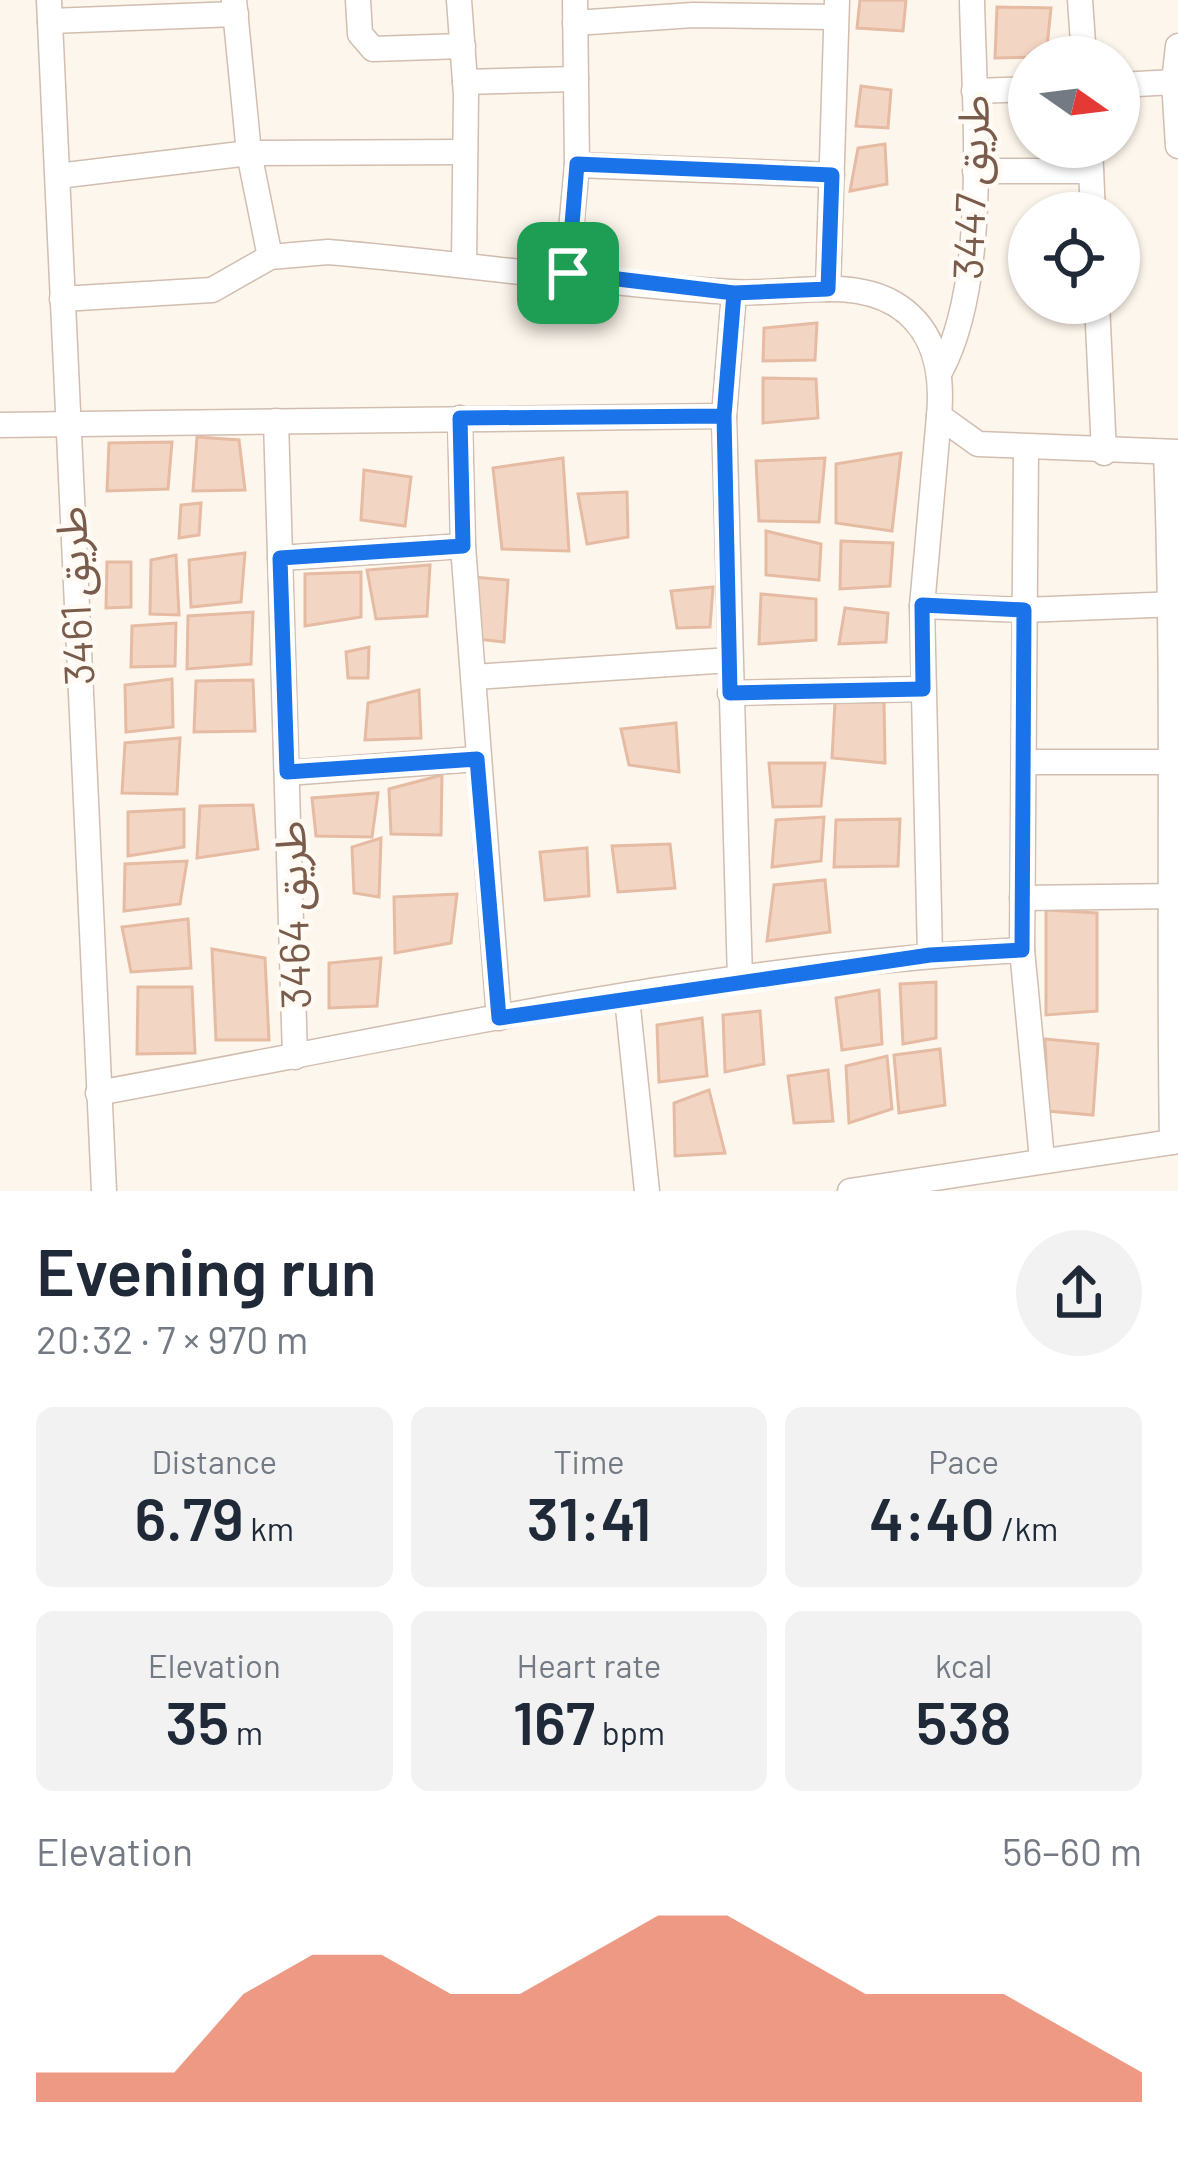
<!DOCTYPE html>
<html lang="en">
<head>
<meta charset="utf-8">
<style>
  :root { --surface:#fff; --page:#f2f2f3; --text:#1f2937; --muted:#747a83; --accent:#e76f51 }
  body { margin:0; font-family:Barlow,"Noto Sans Arabic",sans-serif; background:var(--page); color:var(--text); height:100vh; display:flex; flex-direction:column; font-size:45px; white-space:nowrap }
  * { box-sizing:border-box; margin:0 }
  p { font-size:39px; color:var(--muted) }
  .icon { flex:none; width:66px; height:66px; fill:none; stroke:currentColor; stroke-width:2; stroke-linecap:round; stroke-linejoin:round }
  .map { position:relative; height:1191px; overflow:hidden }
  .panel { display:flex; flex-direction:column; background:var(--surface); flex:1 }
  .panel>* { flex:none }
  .needle { width:78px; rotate:104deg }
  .buttons { position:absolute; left:1008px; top:36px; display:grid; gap:24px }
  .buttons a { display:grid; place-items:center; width:132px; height:132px; border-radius:50%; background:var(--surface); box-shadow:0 3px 9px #0004; font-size:60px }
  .pin { position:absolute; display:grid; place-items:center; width:102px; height:102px; color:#fff; margin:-51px; border-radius:24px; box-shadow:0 6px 18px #0006 }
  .round { display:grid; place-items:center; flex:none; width:126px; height:126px; border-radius:63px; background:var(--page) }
  .head { display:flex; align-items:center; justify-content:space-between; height:204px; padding:0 36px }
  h1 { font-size:66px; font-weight:600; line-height:90px }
  .stats { display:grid; grid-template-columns:repeat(3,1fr); gap:18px; height:204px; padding:12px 36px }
  .stats div { display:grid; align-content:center; border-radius:18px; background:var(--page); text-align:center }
  .stats b { font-size:60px; font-weight:600 }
  .stats small { font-size:33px; font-weight:400 }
  .stats p { font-size:33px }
  .chart { height:336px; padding:24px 36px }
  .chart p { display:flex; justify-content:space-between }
  .chart svg { width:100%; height:216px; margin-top:12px; fill:var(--accent); opacity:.7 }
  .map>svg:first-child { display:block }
  .building { fill:#f3d5c3; stroke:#e6bba3; stroke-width:3 }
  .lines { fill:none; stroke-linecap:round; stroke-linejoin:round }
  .street-casing { stroke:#d1beb0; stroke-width:27 }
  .street { stroke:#fff; stroke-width:24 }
  .route-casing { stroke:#fff; stroke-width:24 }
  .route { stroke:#1a73e8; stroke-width:15 }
  .labels { text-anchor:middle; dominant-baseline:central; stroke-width:9; stroke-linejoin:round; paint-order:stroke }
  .street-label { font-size:42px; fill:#7a5c4d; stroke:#fffaf3 }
</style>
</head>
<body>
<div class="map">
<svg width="1178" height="1191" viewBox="0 0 1178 1191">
  <rect width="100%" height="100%" fill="#fdf6ec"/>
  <!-- building -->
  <g class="building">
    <path d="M860 0H906L903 31 857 28Z"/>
    <path d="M997 7 1051 8 1046 57 995 58Z"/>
    <path d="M861 86 891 90 888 128 856 126Z"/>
    <path d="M885 144 887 184 850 191 858 148Z"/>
    <path d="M817 323 815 360 763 361 764 328Z"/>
    <path d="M763 378 816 379 818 418 763 423Z"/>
    <path d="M197 437 239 440 245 490 193 491Z"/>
    <path d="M172 442 168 489 107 491 109 443Z"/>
    <path d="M901 453 892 531 836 523V464Z"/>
    <path d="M563 458 569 551 502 549 493 468Z"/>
    <path d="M825 458 819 522 759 521 756 461Z"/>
    <path d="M364 470 411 477 405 526 361 520Z"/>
    <path d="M627 492 628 537 587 544 578 494Z"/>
    <path d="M201 503 199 535 179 538 181 505Z"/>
    <path d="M766 531 821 544 819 580 766 575Z"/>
    <path d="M841 541 893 543 890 586 840 589Z"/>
    <path d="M245 553 241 602 191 607 189 560Z"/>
    <path d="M176 555 179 615 150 614 151 560Z"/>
    <path d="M107 562H131V607L106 608Z"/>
    <path d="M430 565 427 616 376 619 367 570Z"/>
    <path d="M361 572V617L305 626V574Z"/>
    <path d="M473 577 508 580 504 642 477 639Z"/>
    <path d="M713 587 710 627 677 628 671 591Z"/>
    <path d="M761 594 816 599V640L759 644Z"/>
    <path d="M845 608 888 613 886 642 839 644Z"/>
    <path d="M253 612 251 664 187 669 188 616Z"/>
    <path d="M176 623 175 666 131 667 132 626Z"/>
    <path d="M369 647 368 678H348L346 652Z"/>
    <path d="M172 679 173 727 126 732 125 685Z"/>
    <path d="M253 680 255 731 194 732 196 681Z"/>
    <path d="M419 690 421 738 365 740 368 703Z"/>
    <path d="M835 702H884L885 763 832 758Z"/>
    <path d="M676 723 679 772 629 765 621 729Z"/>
    <path d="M180 738 177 794 122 793 125 743Z"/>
    <path d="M769 763H825L821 806 773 807Z"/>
    <path d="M442 775 441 835 391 834 389 789Z"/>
    <path d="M378 793 372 837 316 836 312 798Z"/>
    <path d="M253 805 258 849 197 858 200 806Z"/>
    <path d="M184 809V847L128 856V812Z"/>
    <path d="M824 817 821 861 772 867 776 820Z"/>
    <path d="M900 819 898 866 834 867 836 820Z"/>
    <path d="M381 838 379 897 354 893 352 847Z"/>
    <path d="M670 844 675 888 618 892 612 846Z"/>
    <path d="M587 848 589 896 545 900 540 852Z"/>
    <path d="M187 861 180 904 124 911 125 864Z"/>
    <path d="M825 880 830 932 767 941 774 885Z"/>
    <path d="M457 894 451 943 395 953 394 897Z"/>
    <path d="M1046 910 1097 913V1011L1046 1015Z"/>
    <path d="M188 919 191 968 131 972 122 927Z"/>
    <path d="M212 949 265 958 269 1040H216Z"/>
    <path d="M381 958 377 1006 329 1008V963Z"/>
    <path d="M936 982V1038L903 1044 900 984Z"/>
    <path d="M138 987H192L195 1053 137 1054Z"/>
    <path d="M879 990 882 1044 842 1050 836 998Z"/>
    <path d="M760 1011 764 1064 725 1072 723 1015Z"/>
    <path d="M702 1018 707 1076 659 1082 657 1025Z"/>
    <path d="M1045 1039 1098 1044 1093 1115 1048 1111Z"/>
    <path d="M940 1049 945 1105 899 1113 894 1055Z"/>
    <path d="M887 1056 892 1109 849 1123 846 1066Z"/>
    <path d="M828 1070 833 1121 794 1123 788 1076Z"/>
    <path d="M709 1090 725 1153 675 1156 674 1103Z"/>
  </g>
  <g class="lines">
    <!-- street casing -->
    <g class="street-casing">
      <g id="street">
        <path d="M49 0 104 1191"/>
        <path d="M234 0 249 153 270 257"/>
        <path d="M358 0 360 34 373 49 463 46"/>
        <path d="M459 0 466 95 464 264"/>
        <path d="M1080 0 1084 57"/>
        <path d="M50 21 236 14"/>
        <path d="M575 23 693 15 836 17"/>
        <path d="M1178 46 1174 82 1178 146"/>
        <path d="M465 82 576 79"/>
        <path d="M1119 85 1174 82"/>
        <path d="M974 91 1029 89"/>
        <path d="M1090 147 1093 213"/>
        <path d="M577 165 832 175"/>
        <path d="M975 171H1091"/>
        <path d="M58 176 249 153 465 152"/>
        <path d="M567 273 577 165 575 0"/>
        <path d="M828 289 837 0"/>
        <path d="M734 293 724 416 740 979"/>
        <path d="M62 299 212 290 270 257 328 252C462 263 597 284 731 292 784 296 847 276 895 304 936 329 943 373 939 416L978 444 1178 452"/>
        <path d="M1097 303 1104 453"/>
        <path d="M941 370C990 278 974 105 972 0"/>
        <path d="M460 418 463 546 499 1018"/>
        <path d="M276 421 295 1057"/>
        <path d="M0 425 724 416"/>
        <path d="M1026 449 1022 950 1042 1159"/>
        <path d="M1166 453C1175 682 1168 912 1172 1142"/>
        <path d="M280 558 463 546"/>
        <path d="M922 606 1024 610 1178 604"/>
        <path d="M474 677 730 660"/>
        <path d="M730 693 923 689"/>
        <path d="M1024 762H1178"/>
        <path d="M287 773 477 759"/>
        <path d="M1022 898 1178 896"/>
        <path d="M930 955 922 606 939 416"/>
        <path d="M627 998 647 1191"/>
        <path d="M98 1093C404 1037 711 966 1022 950"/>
        <path d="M850 1191 1178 1141"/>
      </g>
    </g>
    <!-- street -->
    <use href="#street" class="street"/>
  </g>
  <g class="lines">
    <!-- route casing -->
    <g class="route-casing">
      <path id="route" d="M568 273 734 293 724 416 460 418 463 546 280 558 287 772 477 759 499 1018 930 955 1022 950 1024 610 922 605 923 689 730 693 724 416 734 293 828 289 832 175 577 164 568 273"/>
    </g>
    <!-- route -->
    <use href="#route" class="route"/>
  </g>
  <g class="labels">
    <!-- street labels -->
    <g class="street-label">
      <text transform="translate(969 187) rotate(-88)">طريق 3447</text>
      <text transform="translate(73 596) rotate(-93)">طريق 3461</text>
      <text transform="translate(291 915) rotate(-92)">طريق 3464</text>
    </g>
  </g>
</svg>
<div class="buttons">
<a><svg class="needle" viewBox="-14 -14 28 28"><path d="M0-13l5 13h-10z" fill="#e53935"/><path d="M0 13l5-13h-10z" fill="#747a83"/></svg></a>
<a><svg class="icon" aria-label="locate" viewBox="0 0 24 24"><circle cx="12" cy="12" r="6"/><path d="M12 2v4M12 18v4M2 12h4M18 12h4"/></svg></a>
</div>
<div class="pin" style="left:568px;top:273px;background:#1e9e55"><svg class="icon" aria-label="arrive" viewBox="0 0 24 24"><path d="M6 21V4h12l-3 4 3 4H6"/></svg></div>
</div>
<section class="panel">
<div class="head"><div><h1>Evening run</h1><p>20:32 · 7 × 970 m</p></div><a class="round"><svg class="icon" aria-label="share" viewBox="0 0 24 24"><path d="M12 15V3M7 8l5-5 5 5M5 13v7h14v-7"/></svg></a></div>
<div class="stats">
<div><p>Distance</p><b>6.79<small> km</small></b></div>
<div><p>Time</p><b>31:41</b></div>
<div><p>Pace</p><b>4:40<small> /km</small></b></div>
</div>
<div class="stats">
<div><p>Elevation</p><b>35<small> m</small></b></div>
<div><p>Heart rate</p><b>167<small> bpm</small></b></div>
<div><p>kcal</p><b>538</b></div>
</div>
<div class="chart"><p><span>Elevation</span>56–60 m</p>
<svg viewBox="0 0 160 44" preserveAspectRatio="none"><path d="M0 44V38L10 38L20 38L30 22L40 14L50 14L60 22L70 22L80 14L90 6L100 6L110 14L120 22L130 22L140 22L150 30L160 38V44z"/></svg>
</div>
</section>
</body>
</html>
